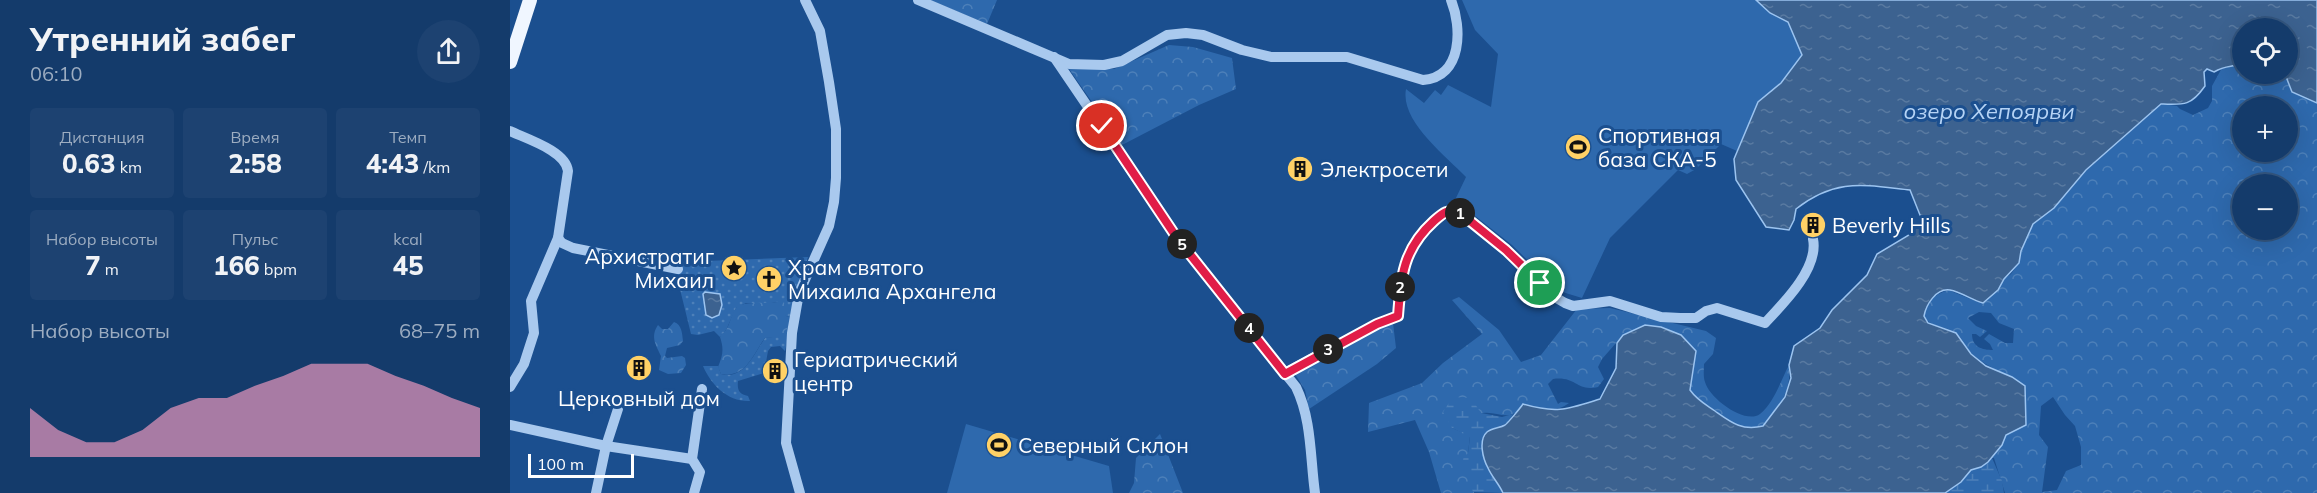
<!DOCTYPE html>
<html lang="ru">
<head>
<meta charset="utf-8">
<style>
  :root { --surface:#143b6b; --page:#1d4271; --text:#f1f3f6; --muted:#9dadc1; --line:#33557e; --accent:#e797bd }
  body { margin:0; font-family:Mulish,sans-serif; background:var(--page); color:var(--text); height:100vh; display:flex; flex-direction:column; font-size:22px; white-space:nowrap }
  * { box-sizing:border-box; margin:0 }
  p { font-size:20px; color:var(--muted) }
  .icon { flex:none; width:33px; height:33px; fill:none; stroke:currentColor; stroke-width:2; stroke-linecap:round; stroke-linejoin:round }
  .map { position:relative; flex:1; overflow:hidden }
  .drawer { display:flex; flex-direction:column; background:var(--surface); width:510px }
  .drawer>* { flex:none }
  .tools { position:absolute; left:1722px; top:18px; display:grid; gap:12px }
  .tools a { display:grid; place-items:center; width:66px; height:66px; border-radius:50%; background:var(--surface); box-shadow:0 6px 24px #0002,0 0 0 2px var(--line); font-size:30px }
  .scale { position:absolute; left:18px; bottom:15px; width:106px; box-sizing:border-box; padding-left:6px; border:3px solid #fff; border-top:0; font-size:16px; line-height:21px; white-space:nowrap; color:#fff; -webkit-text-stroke:4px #1b4f8f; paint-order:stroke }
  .pin { position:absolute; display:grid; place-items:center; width:51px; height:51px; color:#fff; margin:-26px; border:3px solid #fff; border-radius:50%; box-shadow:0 2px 6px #0007 }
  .km { position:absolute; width:30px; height:30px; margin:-15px; border-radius:50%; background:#222; color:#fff; font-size:16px; line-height:30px; text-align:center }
  .round { display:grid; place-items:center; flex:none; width:63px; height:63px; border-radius:32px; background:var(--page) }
  .summary { display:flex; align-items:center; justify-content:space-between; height:102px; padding:0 30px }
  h1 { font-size:33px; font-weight:800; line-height:45px }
  .figures { display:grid; grid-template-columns:repeat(3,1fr); gap:9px; height:102px; padding:6px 30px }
  .figures div { display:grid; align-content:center; border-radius:6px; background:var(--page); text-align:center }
  .figures b { font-size:26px; font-weight:800 }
  .figures small { font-size:16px; font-weight:400 }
  .figures p { font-size:16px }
  .chart { height:168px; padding:12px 30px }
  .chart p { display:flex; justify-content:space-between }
  .chart svg { width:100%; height:108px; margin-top:6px; fill:var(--accent); opacity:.7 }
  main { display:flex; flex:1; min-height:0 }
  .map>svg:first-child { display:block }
  .grass { fill:url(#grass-dots) }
  .forest { fill:url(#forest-crowns); fill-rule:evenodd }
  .wetland { fill:url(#wetland-marsh) }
  .garden { fill:#2e69ad }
  .water { fill:url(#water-ripples); stroke:#9cc4f0; stroke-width:1.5 }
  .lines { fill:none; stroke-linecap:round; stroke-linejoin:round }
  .minor { stroke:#a9c9ee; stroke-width:10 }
  .major { stroke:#f0f6ff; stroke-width:14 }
  .route-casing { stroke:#fff; stroke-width:12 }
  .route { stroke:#e11d48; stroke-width:8 }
  .labels { text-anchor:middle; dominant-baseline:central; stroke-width:6; stroke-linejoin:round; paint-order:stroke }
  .poi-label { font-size:21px; fill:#fff; stroke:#1b4f8f; text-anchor:start }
  .water-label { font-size:22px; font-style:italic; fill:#b5d3f5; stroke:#1b4f8f }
</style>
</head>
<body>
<main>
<section class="drawer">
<div class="summary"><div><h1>Утренний забег</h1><p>06:10</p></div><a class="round"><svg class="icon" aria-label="share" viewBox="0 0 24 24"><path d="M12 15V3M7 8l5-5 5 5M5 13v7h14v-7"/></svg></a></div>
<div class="figures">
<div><p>Дистанция</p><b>0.63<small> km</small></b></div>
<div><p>Время</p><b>2:58</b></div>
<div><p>Темп</p><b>4:43<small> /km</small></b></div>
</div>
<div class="figures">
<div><p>Набор высоты</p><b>7<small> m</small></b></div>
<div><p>Пульс</p><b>166<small> bpm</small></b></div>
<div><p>kcal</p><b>45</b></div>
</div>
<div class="chart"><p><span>Набор высоты</span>68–75 m</p>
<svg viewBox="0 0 160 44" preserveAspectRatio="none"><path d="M0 44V24L10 33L20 38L30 38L40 33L50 24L60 20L70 20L80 15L90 11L100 6L110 6L120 6L130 11L140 15L150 20L160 24V44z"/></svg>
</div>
</section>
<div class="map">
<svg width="1807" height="493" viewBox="0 0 1807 493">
  <defs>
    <pattern id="grass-dots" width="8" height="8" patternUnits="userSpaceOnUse" patternTransform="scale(1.5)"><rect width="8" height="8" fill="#2e69ad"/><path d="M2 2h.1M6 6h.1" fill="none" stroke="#4d80b9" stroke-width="1.8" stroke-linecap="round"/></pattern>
    <pattern id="forest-crowns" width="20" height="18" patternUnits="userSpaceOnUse" patternTransform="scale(1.5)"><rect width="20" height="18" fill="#2e69ad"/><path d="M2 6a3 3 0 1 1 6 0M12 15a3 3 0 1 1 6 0" fill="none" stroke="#4d80b9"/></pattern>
    <pattern id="wetland-marsh" width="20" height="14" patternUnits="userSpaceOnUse" patternTransform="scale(1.5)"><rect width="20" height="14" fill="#2e69ad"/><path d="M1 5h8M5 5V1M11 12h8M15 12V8" fill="none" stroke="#4d80b9"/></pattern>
    <pattern id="water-ripples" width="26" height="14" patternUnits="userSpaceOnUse" patternTransform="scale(1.5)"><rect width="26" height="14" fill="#3c6290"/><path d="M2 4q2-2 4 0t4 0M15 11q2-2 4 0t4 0" fill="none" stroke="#597aa1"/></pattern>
  </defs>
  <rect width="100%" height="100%" fill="#1b4f8f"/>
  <!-- grass -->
  <path class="grass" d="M298 257 290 281 275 351 270 346 261 347 258 351 254 373 228 381C227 390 229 394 238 396L240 401C218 402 201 385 193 366H208L211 374C235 380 244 353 255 338L271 336 280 317 276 316 267 302 256 304 236 303 226 308 216 330 210 337 204 331 188 335 181 334 167 277 169 262Z"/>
  <!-- forest -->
  <g class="forest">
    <path d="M420 0H487L477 24Z"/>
    <path d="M659 45 683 47 722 58 726 89 689 105 612 145 559 69H604Z"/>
    <path d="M1732 63V74H1775L1782 92 1807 103V493H1495L1484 458H1482L1492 445 1496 435 1516 425 1515 386C1499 374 1479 369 1463 355 1456 349 1453 338 1446 333 1435 325 1421 328 1413 316 1417 301 1424 295 1438 290L1468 302 1488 290 1494 279 1501 274 1509 263 1511 251 1522 224 1545 207 1577 170 1652 104 1667 106 1670 109 1683 115 1698 108 1702 101V86L1713 66ZM1732 106H1778V152H1732ZM1732 184H1778V230H1732ZM1469 312 1481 313 1489 323 1504 329 1503 343H1495L1479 334 1474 339 1480 344 1483 350C1472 350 1462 347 1462 334H1466L1470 337 1477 331 1466 326 1458 318ZM1543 397 1555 415 1565 426 1571 447V465L1556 471 1547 490 1532 492 1538 447 1529 435 1531 406Z"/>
    <path d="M949 297 989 330 1011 362 1031 355 1067 309 1100 308 1196 331 1206 338 1203 354 1194 364C1194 369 1193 377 1195 382 1199 398 1235 425 1250 414 1264 403 1271 380 1279 365 1282 389 1269 409 1253 426 1230 432 1223 424 1206 411 1195 404 1187 400 1180 390L1186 351 1135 326 1113 335 1092 359 1088 367 1094 379 1088 387C1066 392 1067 376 1043 379L1038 384 1048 404 1051 402 1059 403C1045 414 1029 408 1013 404 1000 426 986 408 969 414 960 417 951 424 942 428L960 436 958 453 964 493H931L919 452 905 420 858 432 859 403 912 383 933 363 972 334 942 300Z"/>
    <path d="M267 302H274L276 316 280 317 276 333 271 337 255 338C243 354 236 379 211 374L208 367C213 355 214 349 210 337 211 334 214 332 216 330 220 324 221 315 226 308 231 301 257 304 267 302Z"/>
    <path d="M164 322C172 325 172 333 173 341L170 345 157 348 155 356 157 358 172 356 175 358 176 365 171 373 158 374 149 370 151 356C146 345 140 337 148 325L152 329H158Z"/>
    <path d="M883 323 886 348 867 364 799 409 795 390 785 374 828 349Z"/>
    <path d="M650 434 673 493H619L624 483 626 458Z"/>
  </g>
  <!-- wetland -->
  <g class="wetland">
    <path d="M943 397 961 398 971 413 992 417 1003 414 999 422 978 431V469L993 493 963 492 953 459 958 453 960 437 942 428 933 412Z"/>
    <path d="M1482 458 1492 481 1494 493H1435L1451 482 1461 470 1471 467Z"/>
  </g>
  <!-- garden -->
  <g class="garden">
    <path d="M952 0H1246L1260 13 1278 22 1292 55 1271 83 1248 102 1227 151 1211 144 1186 169 1177 174 1168 170 1100 238 1072 298 1049 291 1002 245 945 200 956 177C935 155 890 121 896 89L914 103 925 90 931 95 938 85 981 107 988 54 965 30Z"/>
    <path d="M456 424 599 466 603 493H437Z"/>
  </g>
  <!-- water -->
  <g class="water">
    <path d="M1246 0H1807V103L1782 92 1775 74H1778V28H1732V63C1722 68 1717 64 1704 72L1697 69 1694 72 1695 86C1681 106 1674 105 1651 104L1576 170 1544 208 1523 224 1511 251 1509 263 1494 279 1488 290 1473 303C1462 300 1451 292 1440 290 1426 288 1416 305 1414 316L1418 323 1446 333 1461 354 1476 366 1502 377 1515 386 1516 425 1496 435 1492 445 1478 462 1471 467 1461 470 1451 482 1435 493H993C989 484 982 477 978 468 973 459 968 440 977 432 982 428 990 428 995 425 998 423 1011 407 1013 404 1047 414 1058 409 1090 399L1106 368 1107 343 1113 335 1135 325 1151 327 1171 335 1186 351 1180 390C1187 400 1195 404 1205 411 1222 423 1232 431 1253 426L1275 397 1281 378 1279 365 1284 346 1310 328 1322 310 1357 275 1367 254 1399 235 1412 220 1400 190C1353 185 1326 178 1286 209L1284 220 1279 230 1256 227 1226 180 1224 159 1248 102 1271 83 1292 55 1278 22 1260 13Z"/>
    <path d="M195 292 210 294 212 305 209 315 202 318 196 315 193 294Z"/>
  </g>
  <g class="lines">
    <!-- minor -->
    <g class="minor">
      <path d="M408 0 559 64 594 65 612 61 657 35 676 33 693 35 732 50 761 57H837L913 80C953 77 952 27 941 0"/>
      <path d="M544 57 667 238 786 387C802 420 800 457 805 493"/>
      <path d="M0 131C17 139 56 151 58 171L48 238 21 301 24 333 14 364 0 387"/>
      <path d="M48 238 52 243 63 248 168 269"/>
      <path d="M775 373 867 324 888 316C891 279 893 251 920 224 930 215 936 209 949 212L996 250 1043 296 1055 303 1063 306 1100 301 1151 317 1170 318H1186L1196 311 1207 308 1255 323C1274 303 1309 268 1303 239"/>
      <path d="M0 425 96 446 182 459"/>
      <path d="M86 493 96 446 108 409"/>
      <path d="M184 493 190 472 182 459 192 389"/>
      <path d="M290 493 276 443 282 333 289 293 319 226 324 202 326 178V129L319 82 310 31 295 0"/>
    </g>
    <!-- major -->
    <path class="major" d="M0 62 20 0"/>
  </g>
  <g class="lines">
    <!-- route casing -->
    <g class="route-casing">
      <path id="route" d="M592 126 667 238 775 374 867 324 888 316C891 276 893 249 924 221 933 213 937 209 949 212L996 250 1030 283"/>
    </g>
    <!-- route -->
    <use href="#route" class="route"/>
  </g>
  <!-- icons -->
  <defs>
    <g id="stadium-disc" transform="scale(1.35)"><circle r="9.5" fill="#ffd166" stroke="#1b4f8f"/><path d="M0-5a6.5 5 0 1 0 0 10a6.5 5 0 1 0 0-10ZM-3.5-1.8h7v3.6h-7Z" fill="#111"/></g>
    <g id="building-disc" transform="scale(1.35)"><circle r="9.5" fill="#ffd166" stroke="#1b4f8f"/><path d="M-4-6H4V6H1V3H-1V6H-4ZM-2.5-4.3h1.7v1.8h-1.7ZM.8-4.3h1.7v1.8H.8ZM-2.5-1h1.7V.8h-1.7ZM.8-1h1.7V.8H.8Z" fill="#111"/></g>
    <g id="sight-disc" transform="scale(1.35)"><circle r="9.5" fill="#ffd166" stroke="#1b4f8f"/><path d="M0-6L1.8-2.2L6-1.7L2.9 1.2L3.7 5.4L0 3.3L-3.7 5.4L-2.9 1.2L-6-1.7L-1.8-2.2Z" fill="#111"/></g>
    <g id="church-disc" transform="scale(1.35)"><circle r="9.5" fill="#ffd166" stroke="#1b4f8f"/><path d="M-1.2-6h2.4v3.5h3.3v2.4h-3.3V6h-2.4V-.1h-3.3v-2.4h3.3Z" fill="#111"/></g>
  </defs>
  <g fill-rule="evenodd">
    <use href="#stadium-disc" x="1068" y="147"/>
    <use href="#building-disc" x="790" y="169"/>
    <use href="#building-disc" x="1303" y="225"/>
    <use href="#sight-disc" x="224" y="268"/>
    <use href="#church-disc" x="259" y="279"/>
    <use href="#building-disc" x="129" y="368"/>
    <use href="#building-disc" x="265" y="371"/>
    <use href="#stadium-disc" x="489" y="445"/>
  </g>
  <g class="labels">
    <!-- poi labels -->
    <g class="poi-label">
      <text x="1088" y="135">Спортивная<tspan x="1088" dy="24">база СКА-5</tspan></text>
      <text x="810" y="169">Электросети</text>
      <text x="1322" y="225">Beverly Hills</text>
      <text x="204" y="256" text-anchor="end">Архистратиг<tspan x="204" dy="24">Михаил</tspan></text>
      <text x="278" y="267">Храм святого<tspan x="278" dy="24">Михаила Архангела</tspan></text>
      <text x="284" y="359">Гериатрический<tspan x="284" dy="24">центр</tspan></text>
      <text x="129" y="398" text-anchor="middle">Церковный дом</text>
      <text x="508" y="445">Северный Склон</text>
    </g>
    <!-- water labels -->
    <g class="water-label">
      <text x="1479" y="111">озеро Хепоярви</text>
    </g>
  </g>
</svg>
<div class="tools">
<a><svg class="icon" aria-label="locate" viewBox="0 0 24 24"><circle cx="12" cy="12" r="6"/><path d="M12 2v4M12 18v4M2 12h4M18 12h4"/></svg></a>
<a>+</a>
<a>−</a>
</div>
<div class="scale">100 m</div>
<div class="pin" style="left:1030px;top:283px;background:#1e9e55"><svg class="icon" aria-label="arrive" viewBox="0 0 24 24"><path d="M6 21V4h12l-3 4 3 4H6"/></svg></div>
<div class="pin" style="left:592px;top:126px;background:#d93025"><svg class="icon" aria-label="check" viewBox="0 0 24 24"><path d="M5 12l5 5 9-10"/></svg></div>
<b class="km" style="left:950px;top:213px">1</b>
<b class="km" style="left:890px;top:287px">2</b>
<b class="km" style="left:818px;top:349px">3</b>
<b class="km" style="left:739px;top:328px">4</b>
<b class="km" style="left:672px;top:244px">5</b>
</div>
</main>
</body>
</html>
